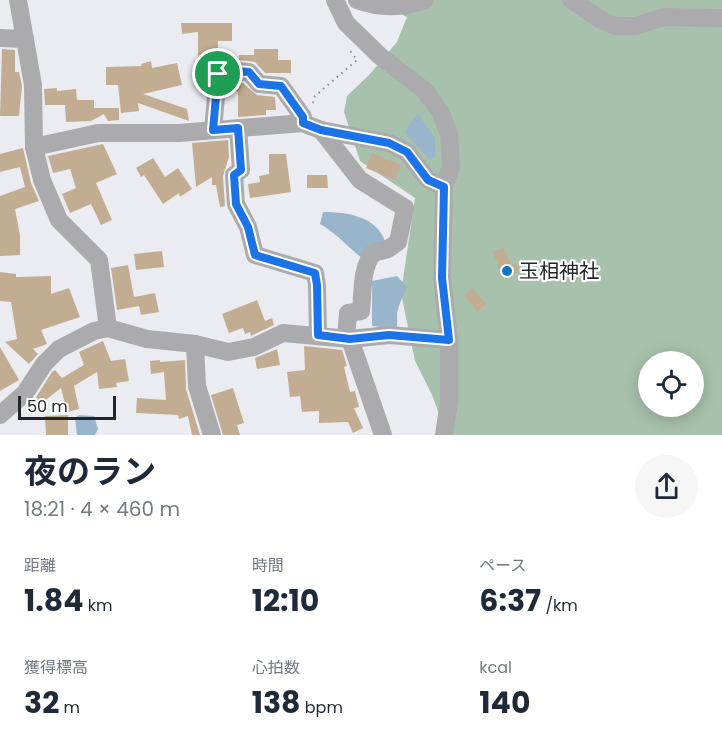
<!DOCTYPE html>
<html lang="ja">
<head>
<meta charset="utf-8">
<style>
  :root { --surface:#fff; --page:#f6f6f7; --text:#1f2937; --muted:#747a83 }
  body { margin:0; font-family:Poppins,"Noto Sans JP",sans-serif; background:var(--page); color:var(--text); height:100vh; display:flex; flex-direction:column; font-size:22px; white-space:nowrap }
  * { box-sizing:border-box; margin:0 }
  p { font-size:20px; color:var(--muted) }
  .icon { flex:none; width:33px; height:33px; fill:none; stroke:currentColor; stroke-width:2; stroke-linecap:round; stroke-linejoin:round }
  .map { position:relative; height:435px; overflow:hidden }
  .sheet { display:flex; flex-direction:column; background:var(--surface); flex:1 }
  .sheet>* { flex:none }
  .tools { position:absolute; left:638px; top:351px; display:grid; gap:12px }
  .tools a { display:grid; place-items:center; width:66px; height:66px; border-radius:50%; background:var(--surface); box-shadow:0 3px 15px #0003; font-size:30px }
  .scale { position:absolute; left:18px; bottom:15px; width:98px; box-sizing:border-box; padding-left:6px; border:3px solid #242527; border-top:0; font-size:16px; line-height:21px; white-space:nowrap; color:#242527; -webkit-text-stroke:4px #fff; paint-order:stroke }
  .pin { position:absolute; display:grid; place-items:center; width:51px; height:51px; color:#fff; margin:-26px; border:3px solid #fff; border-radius:50%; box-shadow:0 2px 6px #0007 }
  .round { display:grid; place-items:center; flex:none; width:63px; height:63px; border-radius:32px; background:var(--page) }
  .overview { display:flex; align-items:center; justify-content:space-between; height:102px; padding:0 24px }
  h1 { font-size:33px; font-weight:700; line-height:45px }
  .metrics { display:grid; grid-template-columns:repeat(3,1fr); gap:9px; height:102px; padding:6px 24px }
  .metrics div { display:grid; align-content:center }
  .metrics b { font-size:30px; font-weight:700 }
  .metrics small { font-size:16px; font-weight:400 }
  .metrics p { font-size:16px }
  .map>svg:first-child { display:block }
  .green { fill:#a7c1ac; fill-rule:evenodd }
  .water { fill:#98b5cb }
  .building { fill:#c3ad92 }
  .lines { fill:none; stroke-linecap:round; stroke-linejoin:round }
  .path { stroke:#87898c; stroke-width:2; stroke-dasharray:1.5 4.5; stroke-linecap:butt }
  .minor { stroke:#ababad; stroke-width:18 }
  .route-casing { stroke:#fff; stroke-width:12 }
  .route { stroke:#1a73e8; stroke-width:8 }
  .poi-dot { fill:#0f79c4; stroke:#fff; stroke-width:2 }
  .labels { text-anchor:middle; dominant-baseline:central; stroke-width:4.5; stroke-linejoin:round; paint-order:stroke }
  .poi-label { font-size:20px; fill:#242527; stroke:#fff; text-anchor:start }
</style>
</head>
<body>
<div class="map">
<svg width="722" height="435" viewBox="0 0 722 435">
  <rect width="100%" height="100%" fill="#eaecf1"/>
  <!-- green -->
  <path class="green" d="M373 0H722V435H447L432 395 415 361 401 293 415 198 360 161 344 112 347 96 369 75 397 42 407 17ZM648 362H693V406H648Z"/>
  <!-- water -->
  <g class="water">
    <path d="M418 114 435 138V156L430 160 405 133 409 124Z"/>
    <path d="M323 212C347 212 376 216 385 241L363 259C348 247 336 233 320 224Z"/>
    <path d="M397 276 407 287C403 296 399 304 397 313 397 320 398 323 396 329L372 326V281Z"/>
    <path d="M79 415 94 416 98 429 95 435H77L75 418Z"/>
  </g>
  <!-- building -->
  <g class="building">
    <path d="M181 23H232V41H218V60H198V32L182 34Z"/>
    <path d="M2 49 15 50V72H19L22 86 19 116H0Z"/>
    <path d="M254 49H278V60H291V73H265L255 62 239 60V55H254Z"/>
    <path d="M151 61 152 68 177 63 182 85 143 94 187 109 189 121 138 103 139 111 121 113 118 85H106V67L142 66 141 64Z"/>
    <path d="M229 82 243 83 257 95 275 97 276 110H266V115L238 117V92L228 91Z"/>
    <path d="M57 88V91L76 89 77 100H94V108H119V120L108 121 104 114 91 121 66 122 65 105H45L44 89Z"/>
    <path d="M228 140 229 157 223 176 225 206 220 207 216 185H212V177L196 187 192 143Z"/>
    <path d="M103 144 117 174 96 183 112 220 101 225 91 204 70 213 62 194 76 188 70 169 53 173 48 156Z"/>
    <path d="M23 148 31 183 39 201 15 209 20 235V255L0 256V196L25 187 20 167 0 172V154Z"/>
    <path d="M372 153 401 165 395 180 366 168Z"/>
    <path d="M269 154H286L291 192 250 198 248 184 260 182 259 176 269 174Z"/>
    <path d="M153 158 165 177 178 168 192 189 180 197 179 193 163 204 144 175 141 177 136 168Z"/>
    <path d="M307 175H327L328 188H307Z"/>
    <path d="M504 248 511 265 516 263 519 272 503 278 493 252Z"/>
    <path d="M162 251 164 267 136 270 134 254Z"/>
    <path d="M128 265 134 297 155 293 159 312 141 315 139 306 117 310 111 268Z"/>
    <path d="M0 272 16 274V277L51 276V294L69 288 80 317 41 330 47 344 33 349 38 354 29 364 5 342 17 339 11 302 0 301Z"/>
    <path d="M472 288 486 304 477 312 464 295Z"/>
    <path d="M257 300 265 321 272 318 274 325 251 336 250 332 245 334 243 328 229 333 222 314Z"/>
    <path d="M103 341 111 361 125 359 129 381 116 383 117 387 99 389 97 372 74 386 79 409 67 412 61 388 39 405 35 399 52 372 55 370 62 378 84 365 79 352Z"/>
    <path d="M304 346 342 350 347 366 344 367 350 392 355 391 359 407 354 408 363 428 353 433 348 422 319 423V411L302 412 300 396 290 397 287 372 305 370Z"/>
    <path d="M0 347 19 380 0 391Z"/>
    <path d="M277 349 280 365 257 369 255 358Z"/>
    <path d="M160 360V362L185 360 186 389 200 435H192L188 416 179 419 178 415 136 413 137 398 166 400 164 372 151 374 150 361Z"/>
    <path d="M233 388 244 423 237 425 240 435H223L211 395Z"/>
    <path d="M68 415V435H46L45 416Z"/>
  </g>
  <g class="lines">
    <!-- path -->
    <path class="path" d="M313 103 315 96 357 60 348 48"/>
    <!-- minor -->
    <g class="minor">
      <path d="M18 0 33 85 34 147 42 180 59 220 99 260 108 328"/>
      <path d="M335 0 346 23 380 56 424 90 440 111 449 134 451 166 444 187 442 278 449 340V401L444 435"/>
      <path d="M357 0C379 8 403 8 425 0"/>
      <path d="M571 0 601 20 615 26H636L664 17 722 18"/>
      <path d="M0 38 25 39"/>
      <path d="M238 128 241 170 234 175 236 204 248 227 255 255 315 273 317 285 318 335"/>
      <path d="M213 130 218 74 224 70 249 72 259 84 281 86 303 117V123"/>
      <path d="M321 130 360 180 405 208 398 242 388 249 373 253C361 269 363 291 361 311L348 313 346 339"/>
      <path d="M34 147 98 133H179L303 123 321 130 389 143 407 152 428 180 444 187"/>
      <path d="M350 339 383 435"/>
      <path d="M195 344 197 386 212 435"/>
      <path d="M0 415 25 393 44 364 59 349 94 331 108 328 147 339 195 344 228 352 254 347 283 333 350 339 389 335 449 340"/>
    </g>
  </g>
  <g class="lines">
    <!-- route casing -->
    <g class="route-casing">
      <path id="route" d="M224 70 249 72 259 84 281 86 303 117V123L321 130 389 143 407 152 428 180 444 187 442 278 449 340 389 335 350 339 318 335 317 285 315 273 255 255 248 227 236 204 234 175 241 170 238 128 213 130 218 74Z"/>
    </g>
    <!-- route -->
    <use href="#route" class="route"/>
  </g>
  <!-- markers -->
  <circle class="poi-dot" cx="507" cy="271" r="6"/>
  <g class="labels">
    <!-- poi labels -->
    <g class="poi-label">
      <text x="519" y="271">玉相神社</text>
    </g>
  </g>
</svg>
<div class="tools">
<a><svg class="icon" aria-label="locate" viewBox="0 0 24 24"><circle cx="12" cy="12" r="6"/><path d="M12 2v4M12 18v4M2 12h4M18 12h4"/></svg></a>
</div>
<div class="scale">50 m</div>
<div class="pin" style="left:218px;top:74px;background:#1e9e55"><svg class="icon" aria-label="arrive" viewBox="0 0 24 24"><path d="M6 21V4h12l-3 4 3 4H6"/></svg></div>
</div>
<section class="sheet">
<div class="overview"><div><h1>夜のラン</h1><p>18:21 · 4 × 460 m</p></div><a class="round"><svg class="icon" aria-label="share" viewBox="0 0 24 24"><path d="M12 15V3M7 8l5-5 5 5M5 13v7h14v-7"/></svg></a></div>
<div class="metrics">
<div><p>距離</p><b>1.84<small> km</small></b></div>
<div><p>時間</p><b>12:10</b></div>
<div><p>ペース</p><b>6:37<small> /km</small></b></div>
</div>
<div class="metrics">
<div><p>獲得標高</p><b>32<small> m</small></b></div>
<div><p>心拍数</p><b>138<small> bpm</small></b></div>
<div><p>kcal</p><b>140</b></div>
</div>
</section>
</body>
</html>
